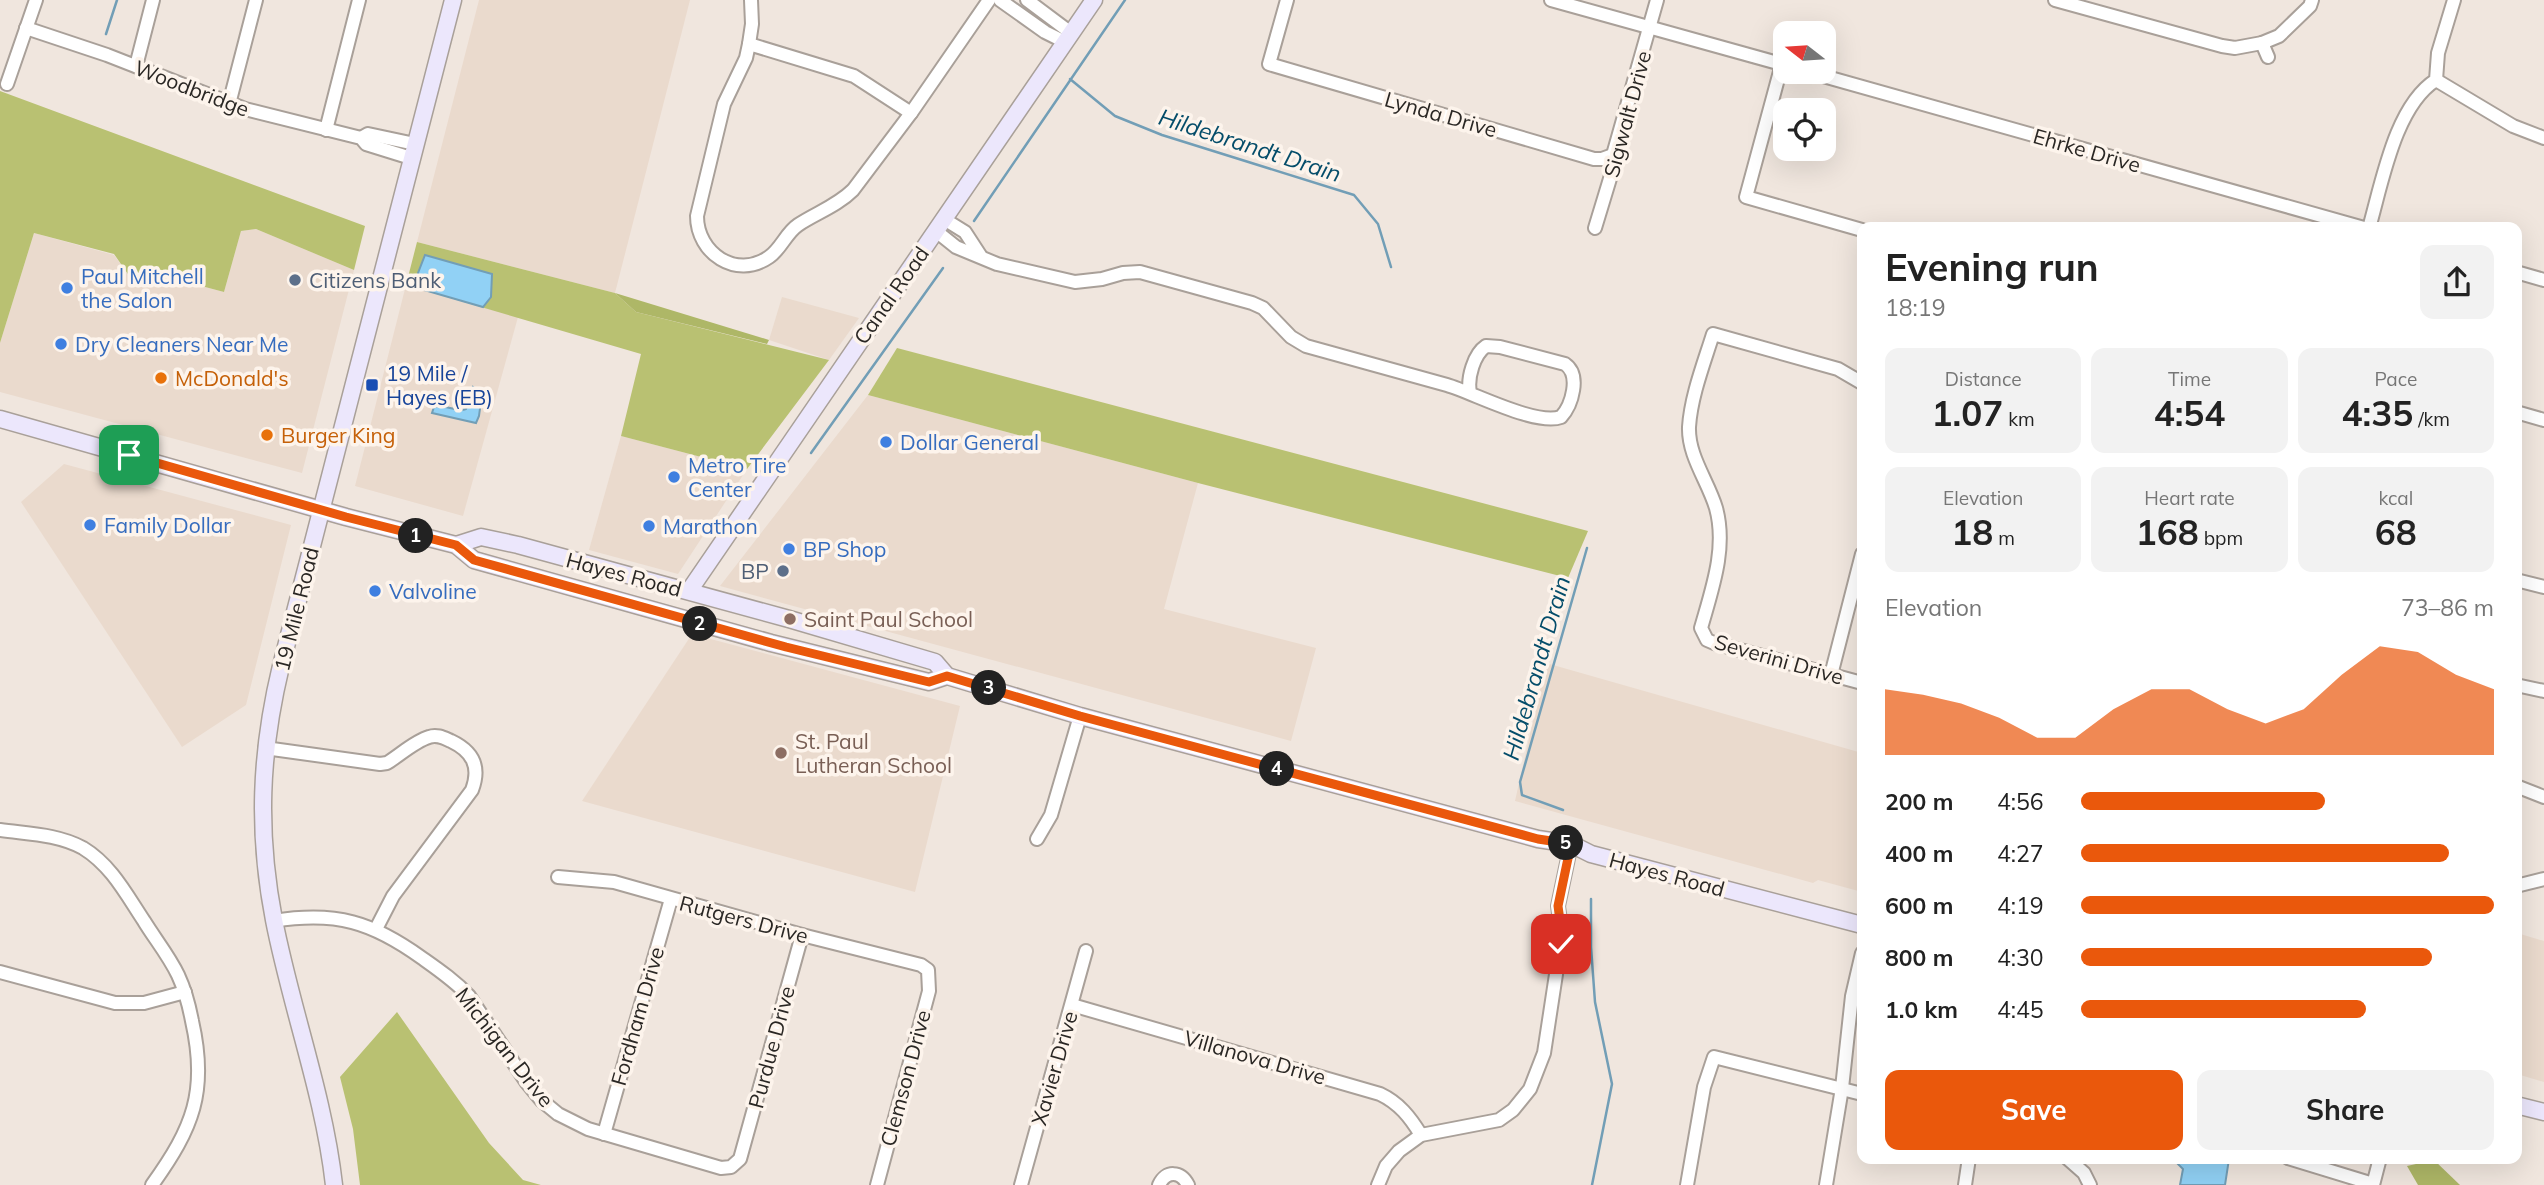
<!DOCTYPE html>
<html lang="en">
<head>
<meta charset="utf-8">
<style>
  :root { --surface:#fff; --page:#f2f2f2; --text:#222; --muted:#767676; --accent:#ea580c }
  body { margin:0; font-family:Mulish,sans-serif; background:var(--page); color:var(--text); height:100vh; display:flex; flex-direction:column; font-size:26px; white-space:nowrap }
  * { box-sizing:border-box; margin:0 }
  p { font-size:23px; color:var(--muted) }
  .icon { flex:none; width:38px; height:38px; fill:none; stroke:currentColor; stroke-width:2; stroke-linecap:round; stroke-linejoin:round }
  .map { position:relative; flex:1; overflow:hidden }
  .drawer { position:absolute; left:1857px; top:222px; width:665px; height:942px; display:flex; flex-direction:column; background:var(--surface); border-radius:14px; box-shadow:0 7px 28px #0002 }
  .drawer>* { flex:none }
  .needle { width:46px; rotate:287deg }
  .controls { position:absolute; left:1773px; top:21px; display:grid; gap:14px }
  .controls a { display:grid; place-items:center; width:63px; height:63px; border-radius:14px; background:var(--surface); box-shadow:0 7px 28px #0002; font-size:35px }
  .pin { position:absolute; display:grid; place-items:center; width:60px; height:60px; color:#fff; margin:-30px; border-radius:14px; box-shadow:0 4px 10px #0006 }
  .km { position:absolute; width:35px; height:35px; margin:-18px; border-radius:50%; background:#222; color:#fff; font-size:19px; line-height:35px; text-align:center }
  .round { display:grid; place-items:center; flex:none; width:74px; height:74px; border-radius:14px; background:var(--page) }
  .headline { display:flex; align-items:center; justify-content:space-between; height:119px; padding:0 28px }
  h1 { font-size:38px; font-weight:700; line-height:52px }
  .figures { display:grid; grid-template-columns:repeat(3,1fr); gap:10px; height:119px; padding:7px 28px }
  .figures div { display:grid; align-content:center; border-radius:14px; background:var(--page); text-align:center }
  .figures b { font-size:35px; font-weight:700 }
  .figures small { font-size:19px; font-weight:400 }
  .figures p { font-size:19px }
  .chart { height:196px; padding:14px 28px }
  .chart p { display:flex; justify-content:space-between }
  .chart svg { width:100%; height:126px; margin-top:7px; fill:var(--accent); opacity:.7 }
  .primary-button { display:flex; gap:14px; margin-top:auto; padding:14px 28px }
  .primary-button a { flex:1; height:80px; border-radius:14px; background:var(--accent); color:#fff; font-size:28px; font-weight:700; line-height:80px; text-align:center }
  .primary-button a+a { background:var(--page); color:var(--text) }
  ul { padding:0 28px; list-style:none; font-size:23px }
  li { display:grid; grid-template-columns:112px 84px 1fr; align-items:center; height:52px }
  li i { height:18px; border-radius:9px; background:var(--accent) }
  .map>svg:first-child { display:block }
  .built { fill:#eadacd }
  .green { fill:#b9c172 }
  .forest { fill:#aeb767 }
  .water { fill:#91d1f5; stroke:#729eb6; stroke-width:2 }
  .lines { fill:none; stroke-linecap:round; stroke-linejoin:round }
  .stream { stroke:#729eb6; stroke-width:2.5 }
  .street-casing { stroke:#a9a099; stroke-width:16 }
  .secondary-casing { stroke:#a9a099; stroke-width:19 }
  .street { stroke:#fff; stroke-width:12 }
  .secondary { stroke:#ece7fc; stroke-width:16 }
  .route-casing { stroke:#fff; stroke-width:14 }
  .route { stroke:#ea580c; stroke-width:9 }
  .service-dot { fill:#5c6f8a; stroke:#fdf4ec; stroke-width:2.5 }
  .shop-dot { fill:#3f7fe0; stroke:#fdf4ec; stroke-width:2.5 }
  .food-dot { fill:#e8710a; stroke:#fdf4ec; stroke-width:2.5 }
  .transit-dot { fill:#1a4fb4; stroke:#fdf4ec; stroke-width:2.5 }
  .education-dot { fill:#8d6e63; stroke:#fdf4ec; stroke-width:2.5 }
  .labels { text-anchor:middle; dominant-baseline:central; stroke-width:7; stroke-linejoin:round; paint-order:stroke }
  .street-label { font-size:21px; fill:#2a2724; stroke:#fdf4ec }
  .shop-label { font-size:21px; fill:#366cbe; stroke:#fdf4ec; text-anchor:start }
  .service-label { font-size:21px; fill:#4e5e75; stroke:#fdf4ec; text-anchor:start }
  .transit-label { font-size:21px; fill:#164399; stroke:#fdf4ec; text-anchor:start }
  .food-label { font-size:21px; fill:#c56008; stroke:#fdf4ec; text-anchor:start }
  .education-label { font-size:21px; fill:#785e54; stroke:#fdf4ec; text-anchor:start }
  .water-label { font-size:23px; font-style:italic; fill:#054d6a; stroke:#fdf4ec }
</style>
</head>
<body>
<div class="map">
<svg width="2544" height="1185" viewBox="0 0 2544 1185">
  <rect width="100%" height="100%" fill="#f0e6de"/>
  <!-- built -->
  <g class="built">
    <path d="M479 0H690L615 293 417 242Z"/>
    <path d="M256 229 354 270 302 473 0 392V343L34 233 114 255 130 277 157 284 160 275 224 292 241 231Z"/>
    <path d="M406 285 518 317 463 516 355 486Z"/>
    <path d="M782 297 859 318 829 360 769 340Z"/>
    <path d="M868 395 1198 483 1164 609 1316 648 1291 741 720 586Z"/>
    <path d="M621 436 747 469 678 574 589 550Z"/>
    <path d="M64 464 291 525 246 705 182 747 21 502Z"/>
    <path d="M692 634 960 706 915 892 582 801Z"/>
    <path d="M1546 663 1862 753V892L1818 880 1813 883 1515 801Z"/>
    <path d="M2517 933 2544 941V1082L2517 1074Z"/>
  </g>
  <!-- green -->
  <g class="green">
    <path d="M0 91 365 226 354 270 256 229 241 231 224 292 160 275 158 284 130 277 114 254 34 233 0 343Z"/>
    <path d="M417 242 615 293 636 312 829 360 747 469 621 436 641 354 406 285Z"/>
    <path d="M897 348 1588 531 1568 578 1198 483 868 395Z"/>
    <path d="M397 1012 489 1143 523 1180 541 1185H360L353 1129 340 1077Z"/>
  </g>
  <!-- forest -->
  <g class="forest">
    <path d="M615 293 769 340 767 344 636 312Z"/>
    <path d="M2434 1160 2460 1185H2418L2407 1166Z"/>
  </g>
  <!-- water -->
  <g class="water">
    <path d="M425 255 492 274 491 297 483 307 424 290 418 273Z"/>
    <path d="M473 387 482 394 479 416 476 423 432 413 434 407C445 403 455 413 466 409Z"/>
    <path d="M2173 1159H2229L2225 1185H2180L2183 1169Z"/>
  </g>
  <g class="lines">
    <!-- stream -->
    <g class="stream">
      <path d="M106 34 117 0"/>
      <path d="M1070 79 1115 116 1162 135 1354 195 1378 224 1391 267"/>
      <path d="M974 221 1125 0"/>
      <path d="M811 453 943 268"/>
      <path d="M1563 810 1522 795 1520 782 1587 548"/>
      <path d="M1591 899V947L1595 1002 1612 1084 1592 1185"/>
    </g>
    <!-- street casing -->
    <g class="street-casing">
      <g id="street">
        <path d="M751 0 752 24 749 44 746 58 724 104 697 216C697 253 736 280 769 257 781 249 786 233 798 225 816 213 837 206 853 190L911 113 989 0"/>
        <path d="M1000 0 1045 32 1065 42"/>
        <path d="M1027 0 1071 33"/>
        <path d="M1287 0 1269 64 1594 159H1602L1613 155"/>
        <path d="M1551 0 1785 65"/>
        <path d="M2055 0 2222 46 2235 48 2262 43"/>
        <path d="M26 28 107 55 245 109 361 138 366 144 411 158"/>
        <path d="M749 44 854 76 911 113"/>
        <path d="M2268 57 2262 43 2279 36 2310 6 2312 0"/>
        <path d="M1782 64 1746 197 1862 230"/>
        <path d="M136 66 153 0"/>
        <path d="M1809 72 2364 228"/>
        <path d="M2436 80 2513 126 2544 138"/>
        <path d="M7 84 36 0"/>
        <path d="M229 104 256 0"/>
        <path d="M326 130 359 0"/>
        <path d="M361 138 368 134 415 144"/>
        <path d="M944 219 965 232 980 255"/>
        <path d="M1595 228 1612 172 1613 155 1657 0"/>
        <path d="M2369 228C2382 183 2395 106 2436 80L2438 53 2454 0"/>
        <path d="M936 231 956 247 997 264 1075 282 1102 279 1123 273 1140 272 1252 303 1263 308 1291 337 1306 346 1447 385C1474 393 1536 426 1561 417 1572 405 1581 375 1565 364L1500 347 1486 346C1474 354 1467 378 1470 392"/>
        <path d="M2516 272 2544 280"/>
        <path d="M1862 383 1838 369 1713 334C1704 363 1691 396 1689 427 1688 456 1708 481 1716 508 1727 548 1712 589 1701 628L1707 640 1714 643 1862 683"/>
        <path d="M2516 412 2544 420"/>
        <path d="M2516 580 2544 587"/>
        <path d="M1831 675 1862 554"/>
        <path d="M2516 685 2544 691"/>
        <path d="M265 748 380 764 387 763C400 755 415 741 429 737 437 734 444 738 451 741 472 751 481 766 472 790L393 896 376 929"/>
        <path d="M2516 786 2544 797"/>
        <path d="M0 830C28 834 57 834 83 848 111 865 126 894 144 921 155 939 169 956 178 975 185 990 189 1005 192 1021 208 1091 193 1128 152 1185"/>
        <path d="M1037 839 1051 815 1080 716"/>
        <path d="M558 877 614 882 802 935 921 965 928 970 929 991 877 1185"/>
        <path d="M2516 886 2544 879"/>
        <path d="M274 921C336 911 372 922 422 958 439 970 455 981 469 996L527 1083 541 1100 558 1114 588 1129 721 1168 731 1167 740 1159 802 935"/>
        <path d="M0 972 115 1003H144L185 992"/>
        <path d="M1072 1005 1380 1094C1399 1103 1410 1117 1421 1135"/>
        <path d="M604 1134 671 899"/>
        <path d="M2067 1158 2084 1173 2090 1185"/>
        <path d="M2288 1158 2373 1184"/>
        <path d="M1021 1185 1086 951"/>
        <path d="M1159 1185C1166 1170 1181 1171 1188 1185"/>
        <path d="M1378 1185 1386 1166 1399 1151 1421 1135 1499 1120 1513 1110 1530 1089 1544 1053 1562 935 1558 906 1571 844"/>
        <path d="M1687 1185 1704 1087 1714 1057 1862 1094"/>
        <path d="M1826 1185 1842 1088 1852 996 1862 953"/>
        <path d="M1965 1185 1969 1158"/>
        <path d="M2373 1185 2380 1158"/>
      </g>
    </g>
    <!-- secondary casing -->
    <g class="secondary-casing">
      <g id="secondary">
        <path d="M0 419 346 517 456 545 474 560 771 643 929 682 947 676 1080 716 1538 839 1571 844 1591 854 1862 925"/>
        <path d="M456 545 481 537 518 545 789 619 935 662 947 676"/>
        <path d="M689 591 1094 0"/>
        <path d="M2516 1105 2544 1112"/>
        <path d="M334 1185C324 1095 291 1008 274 920 257 832 260 753 281 666L453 0"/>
      </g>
    </g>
    <!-- street -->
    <use href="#street" class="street"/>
    <!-- secondary -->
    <use href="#secondary" class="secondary"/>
  </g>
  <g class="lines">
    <!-- route casing -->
    <g class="route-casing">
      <path id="route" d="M129 455 346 517 456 545 474 560 786 647 929 682 947 676 1080 716 1538 839 1571 844 1558 906 1562 935 1561 944"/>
    </g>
    <!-- route -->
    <use href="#route" class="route"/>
  </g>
  <!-- markers -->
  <g class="service-dot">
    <circle cx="295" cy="280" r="7"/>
    <circle cx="783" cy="571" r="7"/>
  </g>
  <g class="shop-dot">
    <circle cx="67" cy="288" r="7"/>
    <circle cx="61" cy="344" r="7"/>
    <circle cx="886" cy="442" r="7"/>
    <circle cx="674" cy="477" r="7"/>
    <circle cx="90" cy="525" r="7"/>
    <circle cx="649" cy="526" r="7"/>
    <circle cx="789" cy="549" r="7"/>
    <circle cx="375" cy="591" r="7"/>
  </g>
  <g class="food-dot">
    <circle cx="161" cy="378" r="7"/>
    <circle cx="267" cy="435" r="7"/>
  </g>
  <rect class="transit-dot" x="365" y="378" width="14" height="14" rx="3.5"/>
  <g class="education-dot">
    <circle cx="790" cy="619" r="7"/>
    <circle cx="781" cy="753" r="7"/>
  </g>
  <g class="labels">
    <!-- street labels -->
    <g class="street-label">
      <text transform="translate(192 88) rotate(21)">Woodbridge</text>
      <text transform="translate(1441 114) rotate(16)">Lynda Drive</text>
      <text transform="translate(1627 114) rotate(-75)">Sigwalt Drive</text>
      <text transform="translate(2087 150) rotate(16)">Ehrke Drive</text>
      <text transform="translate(891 295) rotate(-55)">Canal Road</text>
      <text transform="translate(624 574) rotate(15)">Hayes Road</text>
      <text transform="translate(296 609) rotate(-76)">19 Mile Road</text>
      <text transform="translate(1779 659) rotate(16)">Severini Drive</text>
      <text transform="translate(1667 874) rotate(15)">Hayes Road</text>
      <text transform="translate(744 919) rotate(15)">Rutgers Drive</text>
      <text transform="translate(637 1016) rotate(-74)">Fordham Drive</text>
      <text transform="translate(505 1047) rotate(52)">Michigan Drive</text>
      <text transform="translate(771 1047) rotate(-75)">Purdue Drive</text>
      <text transform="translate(1255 1057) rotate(16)">Villanova Drive</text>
      <text transform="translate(1054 1068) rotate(-74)">Xavier Drive</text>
      <text transform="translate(905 1078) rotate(-75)">Clemson Drive</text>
    </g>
    <!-- shop labels -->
    <g class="shop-label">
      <text x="81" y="276">Paul Mitchell<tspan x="81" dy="24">the Salon</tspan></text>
      <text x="75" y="344">Dry Cleaners Near Me</text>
      <text x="900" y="442">Dollar General</text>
      <text x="688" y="465">Metro Tire<tspan x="688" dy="24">Center</tspan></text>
      <text x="104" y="525">Family Dollar</text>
      <text x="663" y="526">Marathon</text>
      <text x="803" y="549">BP Shop</text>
      <text x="389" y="591">Valvoline</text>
    </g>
    <!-- service labels -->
    <g class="service-label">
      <text x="309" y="280">Citizens Bank</text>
      <text x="769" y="571" text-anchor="end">BP</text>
    </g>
    <!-- transit labels -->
    <g class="transit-label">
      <text x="386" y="373">19 Mile /<tspan x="386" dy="24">Hayes (EB)</tspan></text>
    </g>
    <!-- food labels -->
    <g class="food-label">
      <text x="175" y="378">McDonald's</text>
      <text x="281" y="435">Burger King</text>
    </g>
    <!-- education labels -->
    <g class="education-label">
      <text x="804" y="619">Saint Paul School</text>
      <text x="795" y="741">St. Paul<tspan x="795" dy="24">Lutheran School</tspan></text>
    </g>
    <!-- water labels -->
    <g class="water-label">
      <text transform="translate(1250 145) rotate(18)">Hildebrandt Drain</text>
      <text transform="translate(1536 668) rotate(-74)">Hildebrandt Drain</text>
    </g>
  </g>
</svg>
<div class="controls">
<a><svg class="needle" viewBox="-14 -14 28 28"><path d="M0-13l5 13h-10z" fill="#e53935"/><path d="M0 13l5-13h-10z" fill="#767676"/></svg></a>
<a><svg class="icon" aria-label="locate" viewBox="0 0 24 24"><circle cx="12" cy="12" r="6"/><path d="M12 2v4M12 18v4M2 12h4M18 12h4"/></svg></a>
</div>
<div class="pin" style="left:129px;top:455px;background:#1e9e55"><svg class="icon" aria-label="arrive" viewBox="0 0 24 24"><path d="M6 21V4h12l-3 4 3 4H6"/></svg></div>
<div class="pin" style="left:1561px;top:944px;background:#d93025"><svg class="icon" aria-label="check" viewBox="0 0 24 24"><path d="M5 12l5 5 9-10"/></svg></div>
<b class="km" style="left:416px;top:536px">1</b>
<b class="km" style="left:700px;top:624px">2</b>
<b class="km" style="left:989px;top:688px">3</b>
<b class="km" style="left:1277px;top:769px">4</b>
<b class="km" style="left:1566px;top:843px">5</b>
<section class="drawer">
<div class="headline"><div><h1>Evening run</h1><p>18:19</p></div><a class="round"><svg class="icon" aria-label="share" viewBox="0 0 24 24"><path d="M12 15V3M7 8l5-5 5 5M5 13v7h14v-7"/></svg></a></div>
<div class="figures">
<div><p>Distance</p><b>1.07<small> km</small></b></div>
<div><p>Time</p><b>4:54</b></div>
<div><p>Pace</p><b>4:35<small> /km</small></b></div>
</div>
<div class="figures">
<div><p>Elevation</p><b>18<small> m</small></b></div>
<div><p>Heart rate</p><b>168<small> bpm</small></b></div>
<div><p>kcal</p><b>68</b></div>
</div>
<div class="chart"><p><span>Elevation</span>73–86 m</p>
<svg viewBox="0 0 160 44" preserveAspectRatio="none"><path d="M0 44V21L10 23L20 26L30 31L40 38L50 38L60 28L70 21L80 21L90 28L100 33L110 28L120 16L130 6L140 8L150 16L160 21V44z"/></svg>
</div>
<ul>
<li><b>200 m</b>4:56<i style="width:59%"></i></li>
<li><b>400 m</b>4:27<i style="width:89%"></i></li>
<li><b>600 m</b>4:19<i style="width:100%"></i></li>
<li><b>800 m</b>4:30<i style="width:85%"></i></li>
<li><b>1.0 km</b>4:45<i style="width:69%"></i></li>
</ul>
<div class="primary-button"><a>Save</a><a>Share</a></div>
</section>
</div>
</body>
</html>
